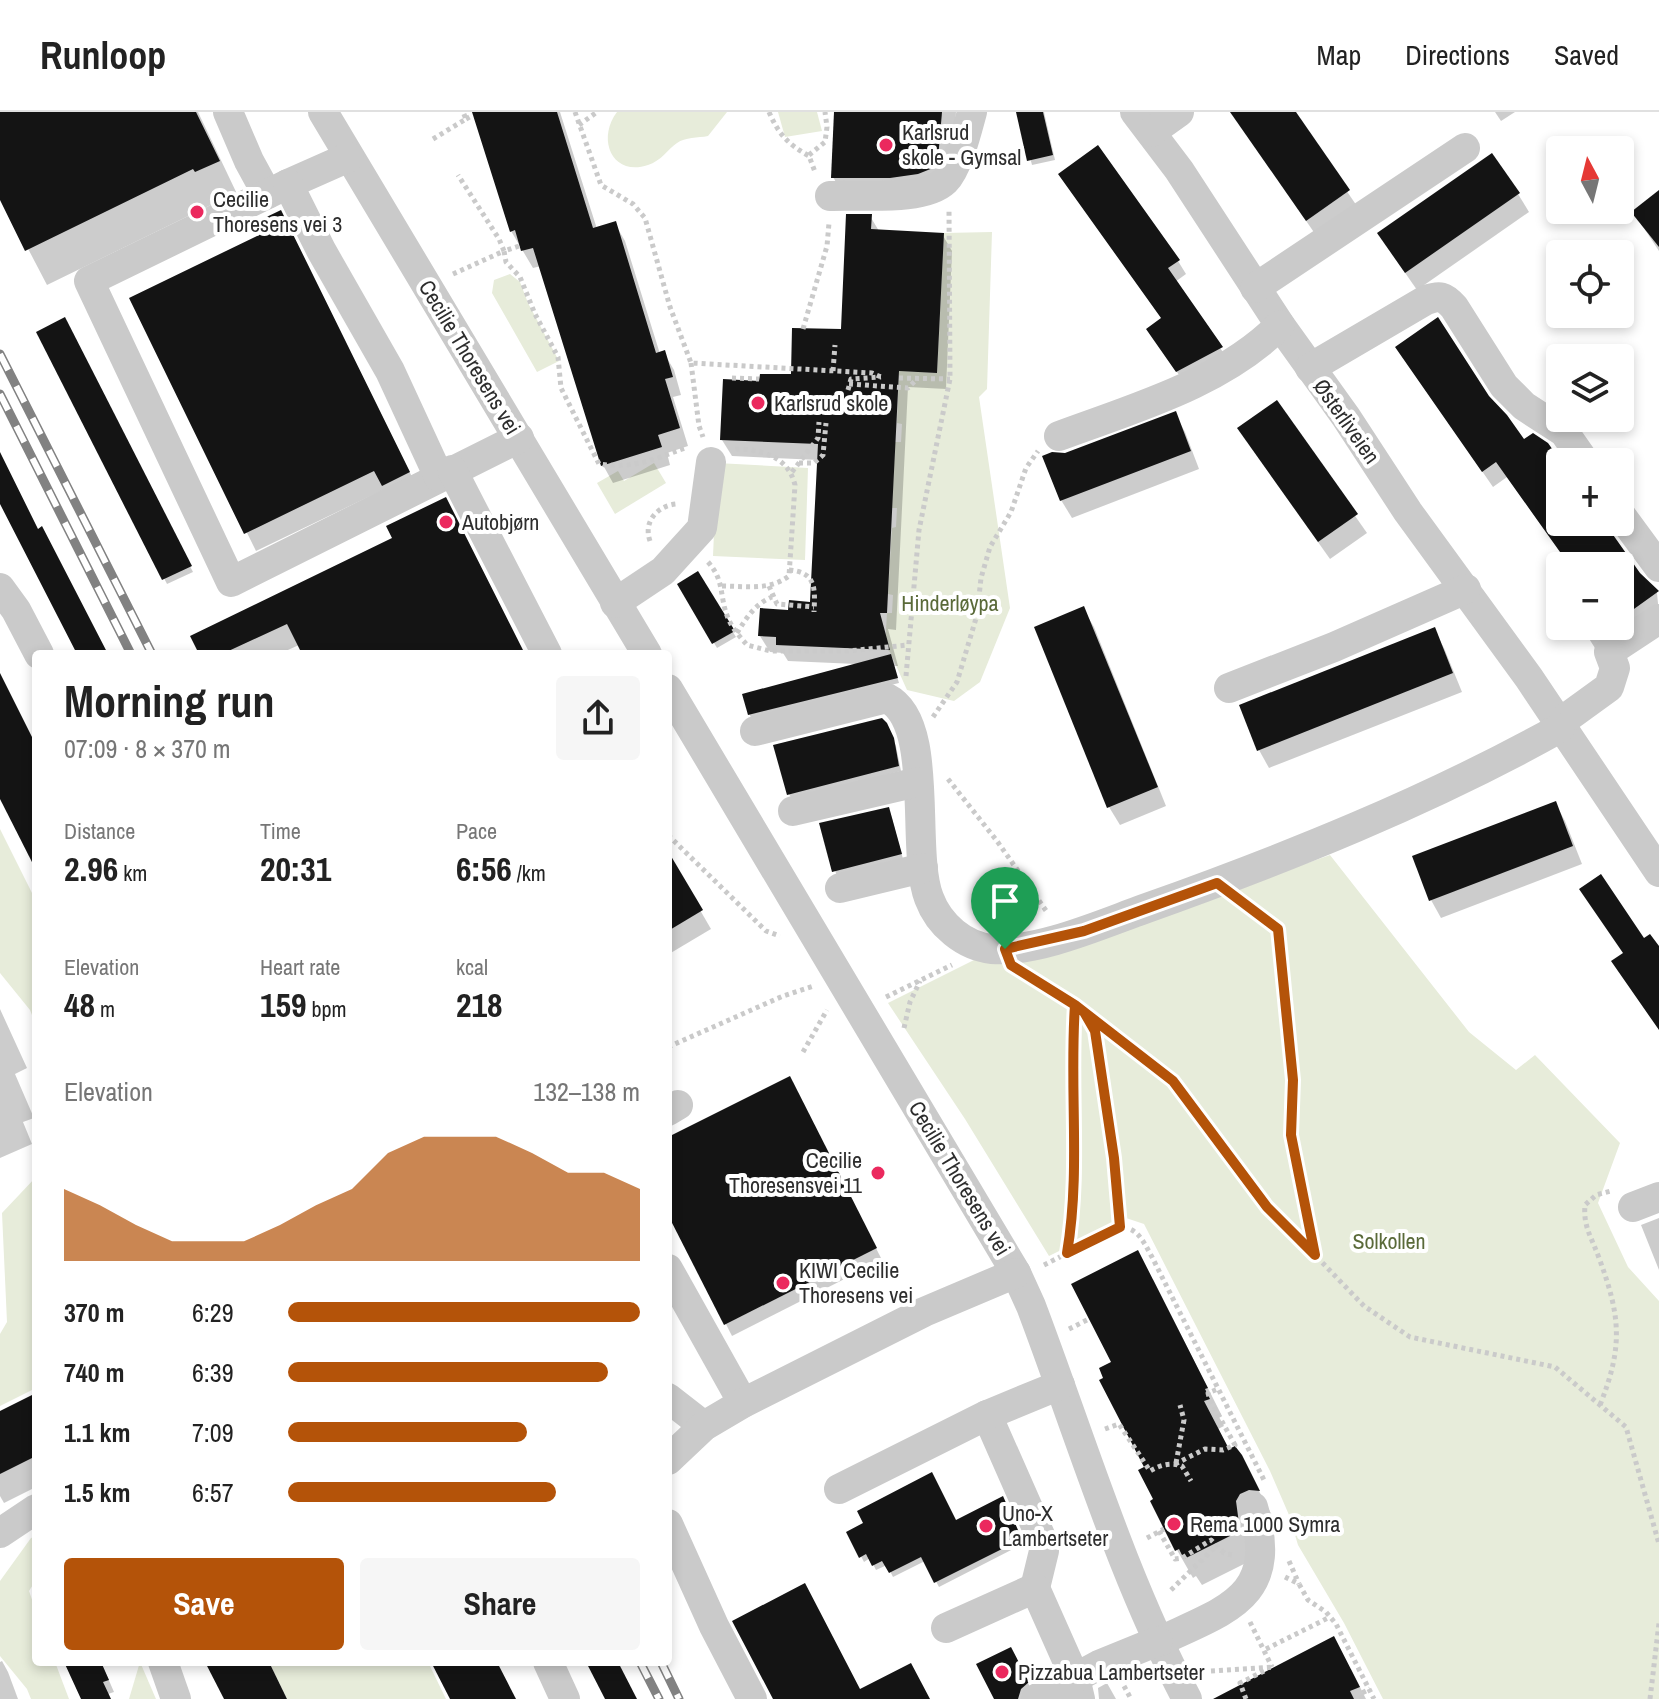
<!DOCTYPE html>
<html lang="en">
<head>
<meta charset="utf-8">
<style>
  :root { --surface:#fff; --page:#f6f6f6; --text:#222; --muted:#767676; --line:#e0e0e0; --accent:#b45309 }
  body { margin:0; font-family:"Archivo Narrow",sans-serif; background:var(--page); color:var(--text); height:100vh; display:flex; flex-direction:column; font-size:30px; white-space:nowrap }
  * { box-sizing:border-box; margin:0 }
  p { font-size:26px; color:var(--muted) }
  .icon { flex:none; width:44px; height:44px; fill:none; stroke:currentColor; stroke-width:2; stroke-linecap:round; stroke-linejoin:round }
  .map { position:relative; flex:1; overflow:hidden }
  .panel { position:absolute; left:32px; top:538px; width:640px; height:1016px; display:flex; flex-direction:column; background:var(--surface); border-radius:8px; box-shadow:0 4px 12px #0003 }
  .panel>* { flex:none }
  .needle { width:52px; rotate:353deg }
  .buttons { position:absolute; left:1546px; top:24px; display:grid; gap:16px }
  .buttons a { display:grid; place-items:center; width:88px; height:88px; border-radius:8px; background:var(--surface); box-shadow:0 4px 12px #0003; font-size:40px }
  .pin { position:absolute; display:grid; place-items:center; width:68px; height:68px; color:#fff; margin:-82px -34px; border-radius:50% 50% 50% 0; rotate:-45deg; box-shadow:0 0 8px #0007 }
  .pin .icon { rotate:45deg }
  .round { display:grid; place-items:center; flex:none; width:84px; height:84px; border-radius:8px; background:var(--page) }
  .summary { display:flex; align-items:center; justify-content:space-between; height:136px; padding:0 32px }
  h1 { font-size:44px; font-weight:700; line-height:60px }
  .stats { display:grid; grid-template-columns:repeat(3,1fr); gap:12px; height:136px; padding:8px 32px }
  .stats div { display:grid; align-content:center }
  .stats b { font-size:34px; font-weight:700 }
  .stats small { font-size:22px; font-weight:400 }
  .stats p { font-size:22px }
  .chart { height:224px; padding:16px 32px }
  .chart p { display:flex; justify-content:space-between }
  .chart svg { width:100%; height:144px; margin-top:8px; fill:var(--accent); opacity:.7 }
  .button { display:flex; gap:16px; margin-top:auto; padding:16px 32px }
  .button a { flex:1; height:92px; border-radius:8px; background:var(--accent); color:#fff; font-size:32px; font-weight:700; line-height:92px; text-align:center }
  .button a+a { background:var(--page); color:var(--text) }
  ul { padding:0 32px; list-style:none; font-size:26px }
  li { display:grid; grid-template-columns:128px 96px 1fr; align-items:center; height:60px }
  li i { height:20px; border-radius:10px; background:var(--accent) }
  header { display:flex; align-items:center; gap:48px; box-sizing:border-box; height:112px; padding:0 40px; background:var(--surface); border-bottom:2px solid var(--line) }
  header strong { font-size:38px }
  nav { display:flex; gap:44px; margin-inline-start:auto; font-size:28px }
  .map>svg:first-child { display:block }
  .green { fill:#e7ecda }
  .shadow { fill:#0003 }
  .building { fill:#141414 }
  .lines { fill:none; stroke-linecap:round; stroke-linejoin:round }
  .path { stroke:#cacaca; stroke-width:5; stroke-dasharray:4 4; stroke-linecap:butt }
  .minor { stroke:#cacaca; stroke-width:30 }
  .rail-casing { stroke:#828282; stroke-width:9 }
  .rail { stroke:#fff; stroke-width:6; stroke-dasharray:18; stroke-linecap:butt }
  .route-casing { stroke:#fff; stroke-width:16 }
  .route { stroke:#b45309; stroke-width:10 }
  .poi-dot { fill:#eb295e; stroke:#fff; stroke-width:3 }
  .labels { text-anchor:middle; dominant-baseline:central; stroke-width:8; stroke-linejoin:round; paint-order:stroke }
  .poi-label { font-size:22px; fill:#2d2d2d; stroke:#fff; text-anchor:start }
  .street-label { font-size:22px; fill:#2d2d2d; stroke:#fff }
  .park-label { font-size:22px; fill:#5a6a39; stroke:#fff }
</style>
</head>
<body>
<header>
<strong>Runloop</strong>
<nav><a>Map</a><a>Directions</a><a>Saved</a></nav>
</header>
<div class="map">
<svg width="1659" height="1587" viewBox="0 0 1659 1587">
  <rect width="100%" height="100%" fill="#fff"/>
  <!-- green -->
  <g class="green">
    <path d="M617 0H727L708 24C698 26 685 25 677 31 667 38 661 49 648 53 613 65 596 28 617 0Z"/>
    <path d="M778 0H817L822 19 785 25Z"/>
    <path d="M992 120 987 277 979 285 1010 496 980 570 954 589 907 578 890 540 885 535 887 501H892L893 483 888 482 892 416 896 415 897 396H892L895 330H901L902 312 897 311 899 259 937 261 944 121Z"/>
    <path d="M510 162 520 170 528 191 559 249 537 260 492 181 494 168Z"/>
    <path d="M654 351 666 371 615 402 597 371 618 359 624 369Z"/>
    <path d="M717 351 808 356 805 448 713 444Z"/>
    <path d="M0 717 36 789V913L30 898 0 861Z"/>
    <path d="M1330 743 1469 920 1516 958 1535 943 1620 1031 1598 1091 1628 1155 1659 1189V1587H1383L1344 1511 1298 1433 1289 1403 1270 1359 1144 1112 1126 1106 1049 1144 965 1007 888 891 978 846 1195 791Z"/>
    <path d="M36 1065V1276L0 1294V1222L7 1210 2 1101Z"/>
    <path d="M36 1424V1468L29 1479 36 1499V1550H55L69 1587H31L27 1577 0 1544V1469L31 1426Z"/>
    <path d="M140 1550 156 1587H129Z"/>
    <path d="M269 1550H428L446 1587H287Z"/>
  </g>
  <!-- shadow -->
  <g class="shadow">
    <path d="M0 0H198L238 84 215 91 47 173 0 83Z"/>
    <path d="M474 0H560L597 117 615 112 625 129 660 242 664 241 674 258 681 283 673 285 688 334 667 341 670 353 613 371 603 353 541 154 533 156 511 119Z"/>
    <path d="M836 0H956L952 68 847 89 833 65Z"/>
    <path d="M1018 0H1044L1055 48 1032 53Z"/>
    <path d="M1231 0H1293L1363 103 1322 132Z"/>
    <path d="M1495 0H1515L1501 9Z"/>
    <path d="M1069 76 1178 149 1186 162 1175 170 1229 249 1186 273 1157 231 1163 208Z"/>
    <path d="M1659 80V139L1634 101Z"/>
    <path d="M1518 82 1529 100 1417 178 1390 139Z"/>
    <path d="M870 104 879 119 942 122 952 139 946 277 908 275 896 518 888 517 898 554H894L899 571 752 607 749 602 856 552 788 549 783 541 770 540 760 524 790 500 812 492 819 348 732 344 722 328 761 271 793 264 842 219Z"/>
    <path d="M290 118 419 379 385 377 256 439 131 187Z"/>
    <path d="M64 208 193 460 167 472 38 221Z"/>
    <path d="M1397 236 1487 285 1524 330 1560 351V410H1601L1638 462 1657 481 1659 502 1600 544 1581 514H1620V454H1570L1507 365 1493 375Z"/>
    <path d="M1276 291 1367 421 1330 447 1250 334Z"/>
    <path d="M1175 302 1185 320 1199 357 1072 406 1061 388Z"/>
    <path d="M394 427 524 542H304L299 533 279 542H201Z"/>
    <path d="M697 462 736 525 717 536 680 473Z"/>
    <path d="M1083 497 1094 515 1166 694 1120 713 1109 695Z"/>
    <path d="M1434 518 1444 536 1462 580 1269 656 1259 638Z"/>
    <path d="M889 618 896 634 901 659 792 687 789 682Z"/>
    <path d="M1555 691 1565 709 1582 752 1441 806 1431 788Z"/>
    <path d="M891 703 903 747 837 765 822 713Z"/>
    <path d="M668 743 711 817 669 842 668 839Z"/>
    <path d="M0 897 27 956 15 962 34 1006 23 1010 32 1032 0 1046Z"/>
    <path d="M796 978 882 1148 732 1224 668 1098V1027Z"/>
    <path d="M1659 1106V1158L1641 1113Z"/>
    <path d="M1153 1167 1222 1304 1219 1305 1224 1314 1218 1317 1229 1339 1240 1344 1273 1405 1265 1404 1254 1447 1202 1473 1196 1464 1193 1466 1177 1438 1141 1359 1146 1356 1114 1251Z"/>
    <path d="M36 1283V1375L4 1391 0 1384V1301Z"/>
    <path d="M1005 1392 1023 1432 939 1475 925 1449 893 1465 887 1453 876 1458 870 1446 864 1450 849 1421 956 1411Z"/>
    <path d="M2 1549 8 1560 18 1587H0V1550Z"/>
    <path d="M76 1550H101L114 1580 108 1582 110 1587H83Z"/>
    <path d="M1020 1555 1036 1587H996Z"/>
    <path d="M1351 1557 1366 1587H1252Z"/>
    <path d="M1107 1571 1116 1587H1099L1098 1576Z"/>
  </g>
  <!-- building -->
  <g class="building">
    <path d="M0 0H196L220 49 195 60 193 57 25 139 0 88Z"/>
    <path d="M472 0H557L593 116 616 109 656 241 665 238 673 265 665 267 680 316 658 323 662 335 601 354 533 136 521 139 515 118 510 120Z"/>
    <path d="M834 0H942L938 47 933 56 918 62 890 66H831Z"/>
    <path d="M1016 0H1043L1053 43 1027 49Z"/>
    <path d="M1230 0H1296L1350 78 1306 109Z"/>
    <path d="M1098 33 1180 148 1168 156 1223 235 1176 260 1146 217 1161 206 1058 62Z"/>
    <path d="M1492 41 1520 81 1405 161 1377 121Z"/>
    <path d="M1659 78V135L1631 100Z"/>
    <path d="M281 98 410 360 382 374 374 359 244 422 129 186 259 123 254 111Z"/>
    <path d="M846 102H872L871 117 944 121 937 261 899 259 887 501H880L890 538 776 533V525L758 524 760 496 788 498 789 488 810 490 818 332 720 328 723 267 759 269 760 262H791L792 216 841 217Z"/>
    <path d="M65 205 192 454 162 468 36 220Z"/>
    <path d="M1438 205 1489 284 1507 303 1524 327 1533 321 1548 331 1560 348V410H1604L1640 461 1659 479 1620 507V454H1570L1496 350 1482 360 1395 235Z"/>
    <path d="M1277 288 1358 402 1318 430 1237 316Z"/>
    <path d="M1176 299 1191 339 1060 389 1042 344 1052 340 1065 341Z"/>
    <path d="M0 340 38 417 42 414 108 542H77L0 392Z"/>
    <path d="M446 385 525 542H302L287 512 222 542H199L190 524 392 426 386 414Z"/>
    <path d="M698 459 735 519 712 532 677 472Z"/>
    <path d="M1084 494 1158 675 1107 696 1034 515Z"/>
    <path d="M1435 515 1453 561 1257 639 1239 593Z"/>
    <path d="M891 542 898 566 748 603 742 582Z"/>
    <path d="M0 561 36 633V758L0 687Z"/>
    <path d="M882 606 887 611 894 626 899 654 787 683 773 633Z"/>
    <path d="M1556 689 1573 734 1429 789 1412 744Z"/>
    <path d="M889 695 902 742 832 760 819 711Z"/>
    <path d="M668 739 703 798 668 819Z"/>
    <path d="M1601 762 1644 826 1650 822 1659 834V918L1611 849 1623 841 1579 777Z"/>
    <path d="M790 964 877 1136 724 1213 668 1103V1025Z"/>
    <path d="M1138 1138 1208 1276 1205 1277 1210 1287 1204 1289 1229 1337 1235 1334 1242 1343 1260 1379 1249 1378 1240 1382 1236 1389 1240 1419 1184 1447 1179 1437 1175 1439 1150 1389 1153 1387 1138 1358 1144 1355 1099 1268 1103 1266 1099 1256 1111 1250 1071 1172Z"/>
    <path d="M36 1281V1344L0 1362V1299Z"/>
    <path d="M932 1360 956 1408 1003 1384 1022 1427 934 1471 921 1445 889 1461 882 1449 872 1454 866 1442 859 1446 846 1420 863 1411 857 1399Z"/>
    <path d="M805 1471 860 1577 911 1551 930 1587H773L732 1509Z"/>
    <path d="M1334 1524 1360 1575 1350 1579 1354 1587H1213Z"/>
    <path d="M1011 1535 1029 1570 1021 1577 1018 1587H994L976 1552Z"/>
    <path d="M64 1550H101L109 1568 103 1570 111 1587H81Z"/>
    <path d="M205 1550H269L287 1587H224Z"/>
    <path d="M431 1550H497L516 1587H450Z"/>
    <path d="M586 1550H618L637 1587H605Z"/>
  </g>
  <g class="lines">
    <!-- path -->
    <g class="path">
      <path d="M575 0 601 73 633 92 645 106 670 195 691 251 872 261 881 265"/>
      <path d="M769 0C779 23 788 32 809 44L815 60"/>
      <path d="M466 7 473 3"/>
      <path d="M579 13 597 0"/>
      <path d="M433 27 466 7 463 0"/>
      <path d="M809 43 825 30 827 15 825 0"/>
      <path d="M519 134 504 139 506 150 520 165 535 202 558 245 561 276 599 352C634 357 652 348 685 336"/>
      <path d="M453 162 504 139 499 127 458 63"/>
      <path d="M803 217 827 134 829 111"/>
      <path d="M691 251 699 314 703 325"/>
      <path d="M833 259 835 233"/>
      <path d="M732 266 759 267"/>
      <path d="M899 266 950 267"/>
      <path d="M849 272 908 276 917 267"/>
      <path d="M848 278 851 267 881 265"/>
      <path d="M799 351H814L823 343 826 311"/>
      <path d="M792 360 818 326 819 310"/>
      <path d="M650 429C643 410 657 394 676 392"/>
      <path d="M708 450C725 469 719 484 728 506 732 516 740 525 747 533L770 539H848L908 533"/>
      <path d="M789 458C817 460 815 478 814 500"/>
      <path d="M722 474C746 474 769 479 789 464L795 373C788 344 761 337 733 337"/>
      <path d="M769 474 777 492 814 495"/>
      <path d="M737 521C747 505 755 492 772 485"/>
      <path d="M906 564 919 418 950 267 949 98"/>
      <path d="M933 605 957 570 977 503 981 466 990 435 1011 400 1026 356 1038 339"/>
      <path d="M948 667 997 729 1047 800"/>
      <path d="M668 723 766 819 780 824"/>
      <path d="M1243 790 1278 817 1293 968 1291 1023 1315 1143 1364 1194 1410 1225 1555 1255 1626 1315 1659 1432"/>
      <path d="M1030 864 1075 893 1173 969 1267 1095 1314 1142"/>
      <path d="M886 885 952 853"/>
      <path d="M1086 904 1095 919 1114 1046 1120 1115"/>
      <path d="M904 916 910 890 920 869"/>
      <path d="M668 935 783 884 814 874"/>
      <path d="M803 940 827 898"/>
      <path d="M1067 1140 1073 1108 1075 893"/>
      <path d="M1044 1153 1115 1117C1136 1111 1143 1129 1152 1145L1264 1368"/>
      <path d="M1069 1217 1089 1207"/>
      <path d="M1600 1293C1623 1235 1621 1205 1599 1146 1592 1126 1583 1115 1585 1093L1596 1083 1611 1079"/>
      <path d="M1105 1317 1119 1312 1150 1359C1160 1353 1171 1350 1182 1354L1191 1369"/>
      <path d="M1176 1351 1184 1308 1180 1293"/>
      <path d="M1175 1352 1205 1337 1223 1338 1235 1333 1210 1288 1208 1281 1218 1277"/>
      <path d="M1159 1419 1175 1447 1182 1446 1211 1428 1224 1441 1232 1443"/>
      <path d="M1147 1426 1164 1417"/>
      <path d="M1289 1449 1299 1472"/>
      <path d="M1285 1465 1299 1472 1308 1488 1326 1500 1336 1512 1374 1587"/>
      <path d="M1171 1478 1217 1433"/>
      <path d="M1250 1510 1272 1555"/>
      <path d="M1266 1537 1330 1505"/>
      <path d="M1211 1559 1274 1555"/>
      <path d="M1124 1574 1131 1587"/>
      <path d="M1246 1587 1240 1571 1266 1558"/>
      <path d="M1362 1587 1360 1582 1370 1577"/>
      <path d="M1650 1587 1659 1511"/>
    </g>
    <!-- minor -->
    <g class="minor">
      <path d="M228 0 249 49 267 82"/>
      <path d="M323 0 647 542"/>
      <path d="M1135 0 1179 58 1280 213 1346 305 1408 400 1529 566 1659 760"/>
      <path d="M1151 20 1179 0"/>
      <path d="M349 45 288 72 89 169 231 470 519 326"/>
      <path d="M288 72 321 138 390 259 439 365"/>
      <path d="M830 84C860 82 923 90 945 69 958 56 967 18 972 0"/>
      <path d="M1255 176 1465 36"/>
      <path d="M1310 256 1426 188C1440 183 1444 184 1454 195L1504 274 1524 294 1564 320 1585 350"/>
      <path d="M1059 324C1134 296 1221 272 1280 213"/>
      <path d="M452 358 547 542"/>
      <path d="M1620 402 1659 455"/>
      <path d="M0 476 16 498 39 542"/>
      <path d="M615 491 663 459 702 416 711 350"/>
      <path d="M1229 576 1334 535 1466 477"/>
      <path d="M668 577 1016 1161 1031 1194C1081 1326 1121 1462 1187 1587"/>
      <path d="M1558 612 1609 575 1615 556 1609 540 1659 507"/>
      <path d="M755 619 887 586C936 611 910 737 929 786 939 813 964 834 992 837 1036 841 1102 812 1144 797 1287 746 1427 690 1560 616"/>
      <path d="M793 699 918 670"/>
      <path d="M840 776 923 756"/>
      <path d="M668 999 678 993"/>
      <path d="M1633 1095 1659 1085"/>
      <path d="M668 1157 743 1291"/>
      <path d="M668 1286 704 1314"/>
      <path d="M987 1303 1043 1430 1044 1439 1035 1476"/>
      <path d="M668 1348 704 1314 743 1291 924 1200 1016 1161"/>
      <path d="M839 1377 987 1303 1060 1273"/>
      <path d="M668 1412 714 1514 752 1587"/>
      <path d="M0 1421 36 1397"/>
      <path d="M946 1516 1035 1476 1075 1566 1080 1587"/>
      <path d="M1158 1530C1227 1497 1280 1486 1253 1395"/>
      <path d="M163 1550 176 1587"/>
      <path d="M548 1550 565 1587"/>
      <path d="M1036 1587 1099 1553 1158 1529"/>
    </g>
    <!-- rail casing -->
    <g class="rail-casing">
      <g id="rail">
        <path d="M0 242 152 542"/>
        <path d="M0 282 131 542"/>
        <path d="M640 1550 659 1587"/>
        <path d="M661 1550 679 1587"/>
      </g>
    </g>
    <!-- rail -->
    <use href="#rail" class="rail"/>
  </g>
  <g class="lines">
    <!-- route casing -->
    <g class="route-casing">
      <path id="route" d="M1005 837 1011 853 1075 893 1084 900 1095 919 1114 1046 1120 1115 1067 1141C1081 1059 1069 976 1075 893L1173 969 1267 1095 1315 1143 1291 1023 1293 968 1278 817 1217 771 1084 819 1005 837"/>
    </g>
    <!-- route -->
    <use href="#route" class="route"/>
  </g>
  <!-- markers -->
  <g class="poi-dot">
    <circle cx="886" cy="33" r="8"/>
    <circle cx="197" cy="100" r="8"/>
    <circle cx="758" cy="291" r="8"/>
    <circle cx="446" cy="410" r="8"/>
    <circle cx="878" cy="1061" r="8"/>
    <circle cx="783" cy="1171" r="8"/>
    <circle cx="1174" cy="1412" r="8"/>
    <circle cx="986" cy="1414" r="8"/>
    <circle cx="1002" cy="1560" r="8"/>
  </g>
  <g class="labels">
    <!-- poi labels -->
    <g class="poi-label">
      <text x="902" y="20">Karlsrud<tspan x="902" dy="25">skole - Gymsal</tspan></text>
      <text x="213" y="87">Cecilie<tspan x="213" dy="25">Thoresens vei 3</tspan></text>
      <text x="774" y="291">Karlsrud skole</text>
      <text x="462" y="410">Autobjørn</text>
      <text x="862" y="1048" text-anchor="end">Cecilie<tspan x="862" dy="25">Thoresensvei 11</tspan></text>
      <text x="799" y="1158">KIWI Cecilie<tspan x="799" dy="25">Thoresens vei</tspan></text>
      <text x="1002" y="1401">Uno-X<tspan x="1002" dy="25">Lambertseter</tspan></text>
      <text x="1190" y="1412">Rema 1000 Symra</text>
      <text x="1018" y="1560">Pizzabua Lambertseter</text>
    </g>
    <!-- street labels -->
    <g class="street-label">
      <text transform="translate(470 245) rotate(59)">Cecilie Thoresens vei</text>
      <text transform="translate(1347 309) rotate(55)">Østerliveien</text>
      <text transform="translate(960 1066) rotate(59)">Cecilie Thoresens vei</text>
    </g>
    <!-- park labels -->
    <g class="park-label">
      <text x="950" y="491">Hinderløypa</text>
      <text x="1389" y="1129">Solkollen</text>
    </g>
  </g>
</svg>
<div class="buttons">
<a><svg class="needle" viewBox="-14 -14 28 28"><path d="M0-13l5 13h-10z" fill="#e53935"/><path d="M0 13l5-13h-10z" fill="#767676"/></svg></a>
<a><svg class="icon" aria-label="locate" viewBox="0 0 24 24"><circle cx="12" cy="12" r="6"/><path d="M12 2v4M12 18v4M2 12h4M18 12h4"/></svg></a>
<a><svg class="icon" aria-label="layers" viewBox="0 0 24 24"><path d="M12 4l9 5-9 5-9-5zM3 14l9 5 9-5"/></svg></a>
<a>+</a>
<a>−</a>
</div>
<div class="pin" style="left:1005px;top:837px;background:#1e9e55"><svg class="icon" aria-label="arrive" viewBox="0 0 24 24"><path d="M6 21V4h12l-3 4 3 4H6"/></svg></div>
<section class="panel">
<div class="summary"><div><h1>Morning run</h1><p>07:09 · 8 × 370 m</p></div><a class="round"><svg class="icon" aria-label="share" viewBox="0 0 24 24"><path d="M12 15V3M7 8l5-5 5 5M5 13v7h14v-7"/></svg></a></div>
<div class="stats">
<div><p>Distance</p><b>2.96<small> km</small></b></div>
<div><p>Time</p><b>20:31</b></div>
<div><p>Pace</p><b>6:56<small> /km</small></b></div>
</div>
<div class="stats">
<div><p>Elevation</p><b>48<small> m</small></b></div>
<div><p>Heart rate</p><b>159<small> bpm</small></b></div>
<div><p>kcal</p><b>218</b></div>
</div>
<div class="chart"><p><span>Elevation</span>132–138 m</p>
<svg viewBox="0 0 160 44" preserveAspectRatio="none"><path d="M0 44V22L10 27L20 33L30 38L40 38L50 38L60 33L70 27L80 22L90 11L100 6L110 6L120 6L130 11L140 17L150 17L160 22V44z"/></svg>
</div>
<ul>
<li><b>370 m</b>6:29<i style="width:100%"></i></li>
<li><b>740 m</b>6:39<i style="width:91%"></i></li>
<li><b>1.1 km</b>7:09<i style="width:68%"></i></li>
<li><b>1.5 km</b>6:57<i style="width:76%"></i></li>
</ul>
<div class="button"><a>Save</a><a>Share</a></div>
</section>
</div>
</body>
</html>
